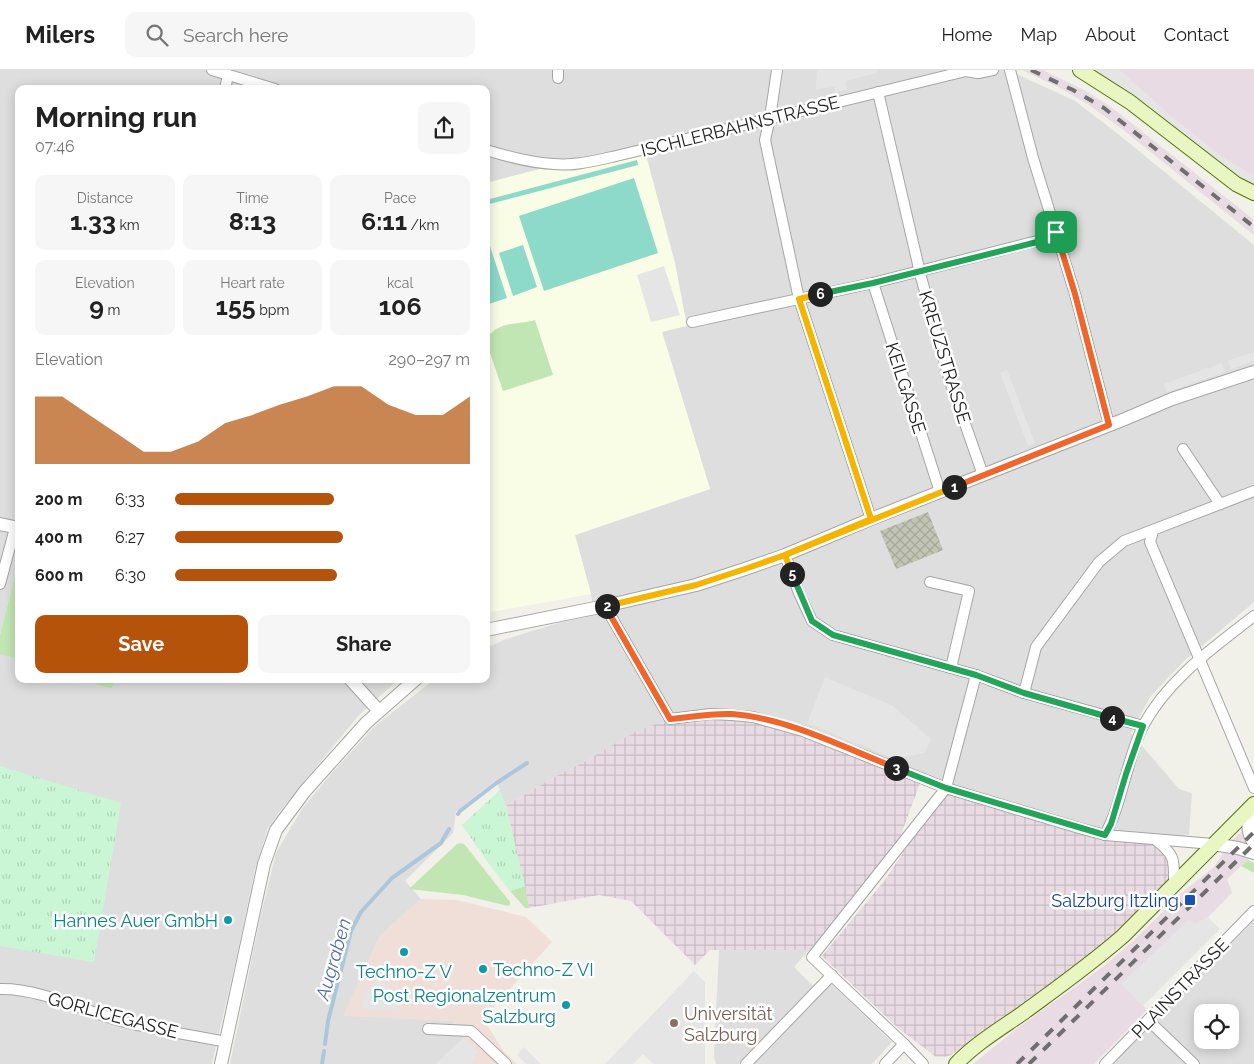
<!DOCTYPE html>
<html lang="en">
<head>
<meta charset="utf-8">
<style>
  :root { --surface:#fff; --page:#f6f6f6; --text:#222; --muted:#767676; --line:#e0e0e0; --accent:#b45309 }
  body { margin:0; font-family:Raleway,sans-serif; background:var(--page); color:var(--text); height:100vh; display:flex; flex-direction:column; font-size:19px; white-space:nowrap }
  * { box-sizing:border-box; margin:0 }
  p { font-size:16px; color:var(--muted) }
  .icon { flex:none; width:28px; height:28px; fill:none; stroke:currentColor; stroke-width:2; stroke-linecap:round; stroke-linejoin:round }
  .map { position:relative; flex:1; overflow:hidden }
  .panel { position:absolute; left:15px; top:15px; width:475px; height:598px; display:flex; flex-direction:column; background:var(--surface); border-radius:10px; box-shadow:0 2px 12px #0003 }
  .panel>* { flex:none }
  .buttons { position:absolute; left:1194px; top:934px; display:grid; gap:10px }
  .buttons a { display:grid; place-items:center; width:45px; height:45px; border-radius:10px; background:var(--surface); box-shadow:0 2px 12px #0003; font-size:25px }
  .pin { position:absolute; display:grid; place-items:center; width:42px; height:42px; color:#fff; margin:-21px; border-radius:10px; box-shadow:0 2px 8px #0006 }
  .km { position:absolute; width:25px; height:25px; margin:-12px; border-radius:50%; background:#222; color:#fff; font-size:14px; line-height:25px; text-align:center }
  .round { display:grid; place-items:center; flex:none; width:52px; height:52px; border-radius:10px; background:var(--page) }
  .summary { display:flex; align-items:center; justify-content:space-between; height:85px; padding:0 20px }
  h1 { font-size:28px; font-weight:700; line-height:38px }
  .figures { display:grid; grid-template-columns:repeat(3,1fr); gap:8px; height:85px; padding:5px 20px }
  .figures div { display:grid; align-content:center; border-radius:10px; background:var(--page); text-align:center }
  .figures b { font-size:25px; font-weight:700 }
  .figures small { font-size:14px; font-weight:400 }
  .figures p { font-size:14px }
  .chart { height:140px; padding:10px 20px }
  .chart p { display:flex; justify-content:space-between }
  .chart svg { width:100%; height:90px; margin-top:5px; fill:var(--accent); opacity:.7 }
  .primary-button { display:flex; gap:10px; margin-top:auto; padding:10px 20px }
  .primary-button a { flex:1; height:58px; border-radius:10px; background:var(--accent); color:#fff; font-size:20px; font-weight:700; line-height:58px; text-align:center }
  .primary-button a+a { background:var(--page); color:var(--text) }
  ul { padding:0 20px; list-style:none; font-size:16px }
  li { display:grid; grid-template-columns:80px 60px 1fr; align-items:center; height:38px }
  li i { height:12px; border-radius:6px; background:var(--accent) }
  header { display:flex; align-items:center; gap:30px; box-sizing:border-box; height:70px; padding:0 25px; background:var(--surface); border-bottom:1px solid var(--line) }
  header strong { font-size:24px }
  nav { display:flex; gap:28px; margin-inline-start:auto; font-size:18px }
  .search { width:350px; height:45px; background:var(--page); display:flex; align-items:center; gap:12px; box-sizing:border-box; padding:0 18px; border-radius:10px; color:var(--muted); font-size:19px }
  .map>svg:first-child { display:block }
  .residential { fill:#dfdede; fill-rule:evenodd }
  .commercial { fill:#f0dfd9 }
  .industrial { fill:url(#industrial-grid) }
  .education { fill:#f9fde5 }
  .railway { fill:#e9dbe4 }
  .construction { fill:url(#construction-cross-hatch) }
  .grass { fill:#c2e6b3 }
  .park { fill:url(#park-tufts) }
  .pitch { fill:#8dd9ca }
  .parking { fill:#e5e5e5 }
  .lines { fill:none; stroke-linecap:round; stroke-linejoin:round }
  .stream { stroke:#acc7db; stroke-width:4 }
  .minor-casing { stroke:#a5a5a5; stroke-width:12 }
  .tertiary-casing { stroke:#a5a5a5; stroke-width:14 }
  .secondary-casing { stroke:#55730d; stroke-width:16 }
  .minor { stroke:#fff; stroke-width:10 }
  .tertiary { stroke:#fff; stroke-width:12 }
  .secondary { stroke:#e9f6c2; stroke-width:14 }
  .rail { stroke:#6f6f6f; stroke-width:4; stroke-dasharray:10 10; stroke-linecap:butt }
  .split-1-casing { stroke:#fff; stroke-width:10 }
  .split-2-casing { stroke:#fff; stroke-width:10 }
  .split-3-casing { stroke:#fff; stroke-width:10 }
  .split-4-casing { stroke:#fff; stroke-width:10 }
  .split-5-casing { stroke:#fff; stroke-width:10 }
  .split-6-casing { stroke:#fff; stroke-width:10 }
  .split-7-casing { stroke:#fff; stroke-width:10 }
  .split-1 { stroke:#f0652b; stroke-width:6 }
  .split-2 { stroke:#f5b400; stroke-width:6 }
  .split-3 { stroke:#f0652b; stroke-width:6 }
  .split-4 { stroke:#22a559; stroke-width:6 }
  .split-5 { stroke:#22a559; stroke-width:6 }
  .split-6 { stroke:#f5b400; stroke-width:6 }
  .split-7 { stroke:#22a559; stroke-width:6 }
  .transit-dot { fill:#1a4fb4; stroke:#fff; stroke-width:2 }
  .culture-dot { fill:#0f9aa8; stroke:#fff; stroke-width:2 }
  .education-dot { fill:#8d6e63; stroke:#fff; stroke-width:2 }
  .labels { text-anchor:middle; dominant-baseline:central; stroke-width:5; stroke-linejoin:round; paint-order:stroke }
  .street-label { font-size:18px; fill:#212121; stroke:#fff }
  .transit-label { font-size:18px; fill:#164399; stroke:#fff; text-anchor:end }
  .culture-label { font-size:18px; fill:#0d838f; stroke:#fff; text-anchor:end }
  .education-label { font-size:18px; fill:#785e54; stroke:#fff; text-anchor:start }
  .water-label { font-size:19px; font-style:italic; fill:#536eab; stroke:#fff }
</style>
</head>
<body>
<header>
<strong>Milers</strong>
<div class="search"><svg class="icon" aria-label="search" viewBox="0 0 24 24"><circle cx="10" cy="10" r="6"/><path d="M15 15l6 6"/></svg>Search here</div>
<nav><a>Home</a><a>Map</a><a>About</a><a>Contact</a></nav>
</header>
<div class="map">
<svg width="1254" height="994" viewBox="0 0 1254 994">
  <defs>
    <pattern id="industrial-grid" width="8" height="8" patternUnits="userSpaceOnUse" patternTransform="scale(1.25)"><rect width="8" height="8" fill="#e9dbe4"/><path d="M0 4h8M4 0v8" fill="none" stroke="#c8bcc3"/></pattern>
    <pattern id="construction-cross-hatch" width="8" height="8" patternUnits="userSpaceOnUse" patternTransform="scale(1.25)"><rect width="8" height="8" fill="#c2c5b4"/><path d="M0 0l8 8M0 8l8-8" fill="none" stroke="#a6a99a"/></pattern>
    <pattern id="park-tufts" width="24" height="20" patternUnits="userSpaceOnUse" patternTransform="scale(1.25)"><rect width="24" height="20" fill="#caf6d6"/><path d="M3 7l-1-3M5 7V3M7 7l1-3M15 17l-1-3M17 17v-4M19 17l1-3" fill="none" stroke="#add3b7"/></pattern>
  </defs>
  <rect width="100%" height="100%" fill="#f1f0e9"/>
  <!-- residential -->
  <g class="residential">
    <path d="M0 0H1008L1075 31 1113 60 1254 175V532L1183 592 1150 627 1131 663 1179 719 1192 723 1189 765 1155 770 1079 758 863 685 584 692 554 707 506 736 496 710 456 742 453 763 405 811 421 829 380 866 344 945 453 951 464 968 436 994H230L260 849 276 783 302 739 331 704 375 656 435 609H486V578L506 569 555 554 595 545 591 524 575 465 710 419 662 262 687 255 646 86 575 101 540 99 486 113V19H19V489L0 565Z"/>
    <path d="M0 584 19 590V609H79L112 619 115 609H399L359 645 288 731 268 758 255 799 237 885 212 994H0Z"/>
    <path d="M1254 840V994H1100ZM1202 942H1230V970H1202Z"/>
    <path d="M719 880H809L794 897 821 924 831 914 892 972 872 994H716L714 987Z"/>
  </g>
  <!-- commercial -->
  <path class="commercial" d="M421 829 456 830 526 847 552 872 483 949 505 983 517 994H436L464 968 453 951 343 946 380 866Z"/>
  <!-- industrial -->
  <g class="industrial">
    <path d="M753 647 922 708 896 778 810 880H710L695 895 631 831 599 825 529 838 506 736 554 707 584 692 635 662 670 649Z"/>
    <path d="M946 718 1079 758 1155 770 1173 797 1169 808 1159 822 1109 873 951 985 944 987H936L898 958 822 886 885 810Z"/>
  </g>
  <!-- education -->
  <path class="education" d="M646 85 675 193 687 256 662 262 710 419 575 465 591 524 486 543V113L540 99 575 101Z"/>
  <!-- railway -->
  <g class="railway">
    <path d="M1022 0H1043L1086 21 1111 37 1253 149 1254 165 1122 59 1089 35 1060 18Z"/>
    <path d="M1119 0H1254V106L1222 87 1173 48Z"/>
    <path d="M1254 750V784L1227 809 1232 823 1208 847 1196 854 1122 914 1147 940 1094 994H973L1015 960 1104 896 1132 872 1184 821 1214 797 1231 771Z"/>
  </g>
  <!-- construction -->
  <path class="construction" d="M928 442 943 480 896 499 880 461Z"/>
  <!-- grass -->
  <g class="grass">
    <path d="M535 250 553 305 503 321 486 271V266C491 264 492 262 496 259 507 252 523 254 535 250Z"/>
    <path d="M19 489V590L0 584V565Z"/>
    <path d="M79 609H115L112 619Z"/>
    <path d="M461 773 465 775 510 832V835L508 836 463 825 409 819 457 774Z"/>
    <path d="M1248 790 1254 793V803L1241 796Z"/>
    <path d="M525 816 529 838H525L510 821Z"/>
  </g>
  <!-- park -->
  <g class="park">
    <path d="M0 696 121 733 94 892 0 876Z"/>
    <path d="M500 720 506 736 525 816 510 821 489 794 462 755Z"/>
  </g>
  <!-- pitch -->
  <g class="pitch">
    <path d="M637 90 638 95 486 135V130Z"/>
    <path d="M634 108 658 183 544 221 519 146Z"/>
    <path d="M486 164 507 228 486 235Z"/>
    <path d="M523 175 537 217 513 226 499 183Z"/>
  </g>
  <!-- parking -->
  <g class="parking">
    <path d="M817 0H877V3L845 11 847 20 835 22 834 17 816 19Z"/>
    <path d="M1088 0H1119L1173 48 1222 87 1254 106V117L1225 101Z"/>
    <path d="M664 196 680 245 651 252 637 205Z"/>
    <path d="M1254 282V291L1231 299 1228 291Z"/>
    <path d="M1222 293 1225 302 1167 322 1164 314Z"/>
    <path d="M1007 300 1035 373 1028 376 1000 303Z"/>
    <path d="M825 607 893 636 931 669 925 683 904 687 902 692 807 653Z"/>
    <path d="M1208 847 1220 859 1143 936 1121 914 1188 850 1196 854Z"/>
    <path d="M694 901 705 912V994H654L643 984 633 994H605Z"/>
    <path d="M378 908 397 923V940L363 939 364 923Z"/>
    <path d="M464 968 478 982 474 986 475 988 470 994H436Z"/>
    <path d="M524 977 541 994H526L517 985Z"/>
  </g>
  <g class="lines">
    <!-- stream -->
    <g class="stream">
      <path d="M458 744 460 741 495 714 527 693"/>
      <path d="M325 974 328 951 351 861 361 842 392 808 441 773 449 759"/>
      <path d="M322 994 324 981"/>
    </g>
    <!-- minor casing -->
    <g class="minor-casing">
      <g id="minor">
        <path d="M212 0 275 19"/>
        <path d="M777 0 770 48 765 70 799 229 871 449"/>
        <path d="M1010 0 1033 88 1075 224 1109 355"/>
        <path d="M558 8V0"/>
        <path d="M225 19 228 5"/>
        <path d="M878 22 921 207 949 308 983 405"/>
        <path d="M486 80C509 87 531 93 554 94 574 96 593 91 612 87L966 1 978 3 993 0"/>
        <path d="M873 213 940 422"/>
        <path d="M692 252 873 213 1045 169 1056 162"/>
        <path d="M1183 379 1220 434"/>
        <path d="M1153 461 1150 472 1254 718"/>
        <path d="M785 485 799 523 812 551 833 565 976 605 1024 623 1143 656"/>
        <path d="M930 512 969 521 951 598"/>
        <path d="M0 514 15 458"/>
        <path d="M605 536 670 649 710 644 732 645 753 647 803 661 946 718 1079 758 1105 765 1213 774"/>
        <path d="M1024 623 1036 577 1099 492 1124 471 1254 421"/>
        <path d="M1105 765C1123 731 1126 691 1143 656 1168 609 1213 578 1254 546"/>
        <path d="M1156 770C1176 786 1174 790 1174 815"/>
        <path d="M0 919C40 918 83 941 121 951 155 960 191 965 226 972"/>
        <path d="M1149 951 1194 994"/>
        <path d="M428 959 471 961 506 994"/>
        <path d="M746 994 832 905"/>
        <path d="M885 994 904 974"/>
        <path d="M923 994 904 974 812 887 946 718 976 605"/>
        <path d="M1105 994 1254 841"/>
      </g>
    </g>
    <!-- tertiary casing -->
    <g class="tertiary-casing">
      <g id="tertiary">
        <path d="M0 454 19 458"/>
        <path d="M486 560 605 536 696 515 745 499 785 485 871 449 1125 349 1172 329 1254 302"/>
        <path d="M350 609 379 641"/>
        <path d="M1254 736C1247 749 1246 761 1254 773"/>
        <path d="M1213 774 1238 778 1254 783"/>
        <path d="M221 994 264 794 276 760 305 721 366 653 416 609"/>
      </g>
    </g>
    <!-- secondary casing -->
    <g class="secondary-casing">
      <g id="secondary">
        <path d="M1080 0 1130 32 1236 114 1254 123"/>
        <path d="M956 994C975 974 1000 959 1023 943 1057 918 1091 894 1123 866L1254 734"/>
      </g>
    </g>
    <!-- minor -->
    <use href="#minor" class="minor"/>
    <!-- tertiary -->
    <use href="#tertiary" class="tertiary"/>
    <!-- secondary -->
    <use href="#secondary" class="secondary"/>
    <!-- rail -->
    <g class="rail">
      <path d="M1031 0 1073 20 1104 38 1254 157"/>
      <path d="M1017 994 1254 762"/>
      <path d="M1029 994 1254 774"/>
    </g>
  </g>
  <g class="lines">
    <!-- split-1 casing -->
    <g class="split-1-casing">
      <path id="split-1" d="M954 417 1109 355 1075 224 1056 162"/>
    </g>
    <!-- split-2 casing -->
    <g class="split-2-casing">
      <path id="split-2" d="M607 536 696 515 745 499 785 485 954 417"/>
    </g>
    <!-- split-3 casing -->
    <g class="split-3-casing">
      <path id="split-3" d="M607 536H605L670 649C691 647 711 643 732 644 787 648 845 678 896 698"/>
    </g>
    <!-- split-4 casing -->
    <g class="split-4-casing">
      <path id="split-4" d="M896 698 946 718 1105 765 1111 754 1126 704 1143 656 1112 648"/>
    </g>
    <!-- split-5 casing -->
    <g class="split-5-casing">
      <path id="split-5" d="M792 504 812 551 833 565 976 605 1024 623 1112 648"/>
    </g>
    <!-- split-6 casing -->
    <g class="split-6-casing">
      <path id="split-6" d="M792 504 785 485 871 449 799 229 820 224"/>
    </g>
    <!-- split-7 casing -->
    <g class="split-7-casing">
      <path id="split-7" d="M820 224 873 213 1045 170 1056 162"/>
    </g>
    <!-- split-1 -->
    <use href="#split-1" class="split-1"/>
    <!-- split-2 -->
    <use href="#split-2" class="split-2"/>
    <!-- split-3 -->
    <use href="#split-3" class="split-3"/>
    <!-- split-4 -->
    <use href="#split-4" class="split-4"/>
    <!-- split-5 -->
    <use href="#split-5" class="split-5"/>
    <!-- split-6 -->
    <use href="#split-6" class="split-6"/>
    <!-- split-7 -->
    <use href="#split-7" class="split-7"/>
  </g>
  <!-- markers -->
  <rect class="transit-dot" x="1184" y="824" width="12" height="12" rx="2.5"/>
  <g class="culture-dot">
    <circle cx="228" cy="850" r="5"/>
    <circle cx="404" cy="882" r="5"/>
    <circle cx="483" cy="899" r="5"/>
    <circle cx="566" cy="935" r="5"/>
  </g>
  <circle class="education-dot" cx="674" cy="953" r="5"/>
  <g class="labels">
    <!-- street labels -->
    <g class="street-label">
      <text transform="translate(740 56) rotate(-14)">ISCHLERBAHNSTRASSE</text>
      <text transform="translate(945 287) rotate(73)">KREUZSTRASSE</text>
      <text transform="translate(906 318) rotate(72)">KEILGASSE</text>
      <text transform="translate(1180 918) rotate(-46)">PLAINSTRASSE</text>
      <text transform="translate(113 945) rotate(15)">GORLICEGASSE</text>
    </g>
    <!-- transit labels -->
    <g class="transit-label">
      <text x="1179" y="830">Salzburg Itzling</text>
    </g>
    <!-- culture labels -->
    <g class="culture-label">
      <text x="218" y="850">Hannes Auer GmbH</text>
      <text x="493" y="899" text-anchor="start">Techno-Z VI</text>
      <text x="404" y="901" text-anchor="middle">Techno-Z V</text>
      <text x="556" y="925">Post Regionalzentrum<tspan x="556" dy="21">Salzburg</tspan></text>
    </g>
    <!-- education labels -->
    <g class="education-label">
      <text x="684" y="943">Universität<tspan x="684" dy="21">Salzburg</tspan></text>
    </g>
    <!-- water labels -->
    <g class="water-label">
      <text transform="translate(333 889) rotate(-74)">Augraben</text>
    </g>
  </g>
</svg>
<div class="buttons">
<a><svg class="icon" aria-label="locate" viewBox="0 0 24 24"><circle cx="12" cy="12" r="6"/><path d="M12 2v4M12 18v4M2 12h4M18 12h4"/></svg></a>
</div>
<div class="pin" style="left:1056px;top:162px;background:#1e9e55"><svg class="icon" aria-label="arrive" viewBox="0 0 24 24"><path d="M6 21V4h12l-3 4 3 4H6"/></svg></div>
<b class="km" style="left:954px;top:417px">1</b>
<b class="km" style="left:607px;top:536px">2</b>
<b class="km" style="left:896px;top:698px">3</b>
<b class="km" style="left:1112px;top:648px">4</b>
<b class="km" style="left:792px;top:504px">5</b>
<b class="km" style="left:820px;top:224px">6</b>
<section class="panel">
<div class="summary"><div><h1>Morning run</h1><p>07:46</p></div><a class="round"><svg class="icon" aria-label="share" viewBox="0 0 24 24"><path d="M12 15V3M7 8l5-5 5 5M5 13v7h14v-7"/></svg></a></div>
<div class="figures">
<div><p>Distance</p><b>1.33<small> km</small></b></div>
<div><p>Time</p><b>8:13</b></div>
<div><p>Pace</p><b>6:11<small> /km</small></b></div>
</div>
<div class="figures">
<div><p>Elevation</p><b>9<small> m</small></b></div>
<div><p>Heart rate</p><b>155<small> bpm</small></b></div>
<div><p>kcal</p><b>106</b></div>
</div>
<div class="chart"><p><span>Elevation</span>290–297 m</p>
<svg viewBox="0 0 160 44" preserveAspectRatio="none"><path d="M0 44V11L10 11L20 20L30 29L40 38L50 38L60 33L70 24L80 20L90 15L100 11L110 6L120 6L130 15L140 20L150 20L160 11V44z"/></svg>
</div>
<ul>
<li><b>200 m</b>6:33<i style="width:54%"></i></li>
<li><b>400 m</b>6:27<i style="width:57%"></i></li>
<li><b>600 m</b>6:30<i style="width:55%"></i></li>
</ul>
<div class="primary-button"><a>Save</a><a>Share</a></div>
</section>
</div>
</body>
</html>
